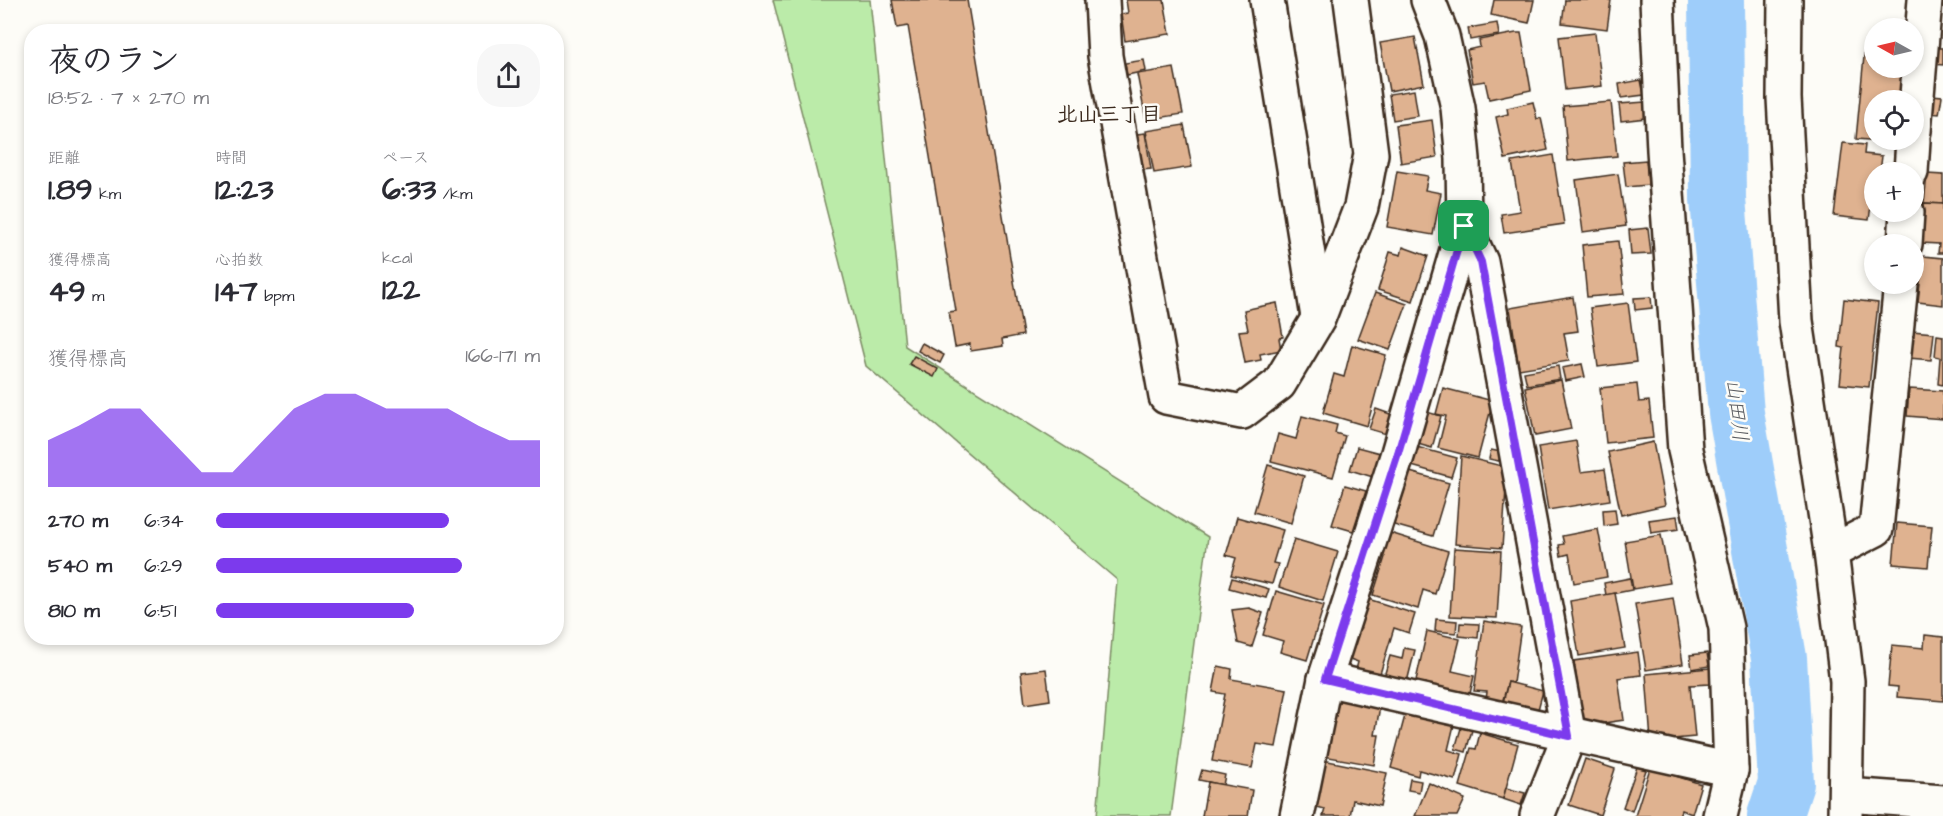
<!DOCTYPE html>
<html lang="ja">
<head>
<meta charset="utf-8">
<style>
  :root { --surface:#fff; --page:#f7f7f7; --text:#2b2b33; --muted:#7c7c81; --accent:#7c3aed }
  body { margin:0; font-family:"Architects Daughter","Klee One",sans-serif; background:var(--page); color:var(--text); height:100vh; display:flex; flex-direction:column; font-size:22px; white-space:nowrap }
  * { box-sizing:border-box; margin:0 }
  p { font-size:20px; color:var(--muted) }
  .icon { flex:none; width:33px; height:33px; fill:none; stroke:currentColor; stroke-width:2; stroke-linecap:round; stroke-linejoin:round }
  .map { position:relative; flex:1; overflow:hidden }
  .side { position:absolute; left:24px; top:24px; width:540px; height:621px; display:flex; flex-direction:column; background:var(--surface); border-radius:24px; box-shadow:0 3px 9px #0003 }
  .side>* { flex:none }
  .needle { width:39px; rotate:278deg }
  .controls { position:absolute; left:1864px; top:18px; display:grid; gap:12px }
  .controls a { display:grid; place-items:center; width:60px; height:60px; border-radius:50%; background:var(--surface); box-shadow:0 3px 9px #0003; font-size:30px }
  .pin { position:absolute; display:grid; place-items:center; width:51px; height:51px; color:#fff; margin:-26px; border-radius:12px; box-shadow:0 3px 9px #0006 }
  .round { display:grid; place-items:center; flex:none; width:63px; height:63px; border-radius:24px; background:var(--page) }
  .overview { display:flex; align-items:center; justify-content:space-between; height:102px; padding:0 24px }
  h1 { font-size:33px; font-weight:700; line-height:45px }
  .stats { display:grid; grid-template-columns:repeat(3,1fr); gap:9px; height:102px; padding:6px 24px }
  .stats div { display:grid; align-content:center }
  .stats b { font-size:30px; font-weight:700 }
  .stats small { font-size:16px; font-weight:400 }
  .stats p { font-size:16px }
  .chart { height:168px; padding:12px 24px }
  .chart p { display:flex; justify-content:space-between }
  .chart svg { width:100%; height:108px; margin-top:6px; fill:var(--accent); opacity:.7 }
  ul { padding:0 24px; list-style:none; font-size:20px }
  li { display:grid; grid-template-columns:96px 72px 1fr; align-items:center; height:45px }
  li i { height:15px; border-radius:8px; background:var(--accent) }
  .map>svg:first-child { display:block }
  .green { fill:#bbeba9; stroke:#7b8a64; stroke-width:1.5 }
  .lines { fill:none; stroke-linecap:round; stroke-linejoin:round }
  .river { stroke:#9ecdfa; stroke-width:56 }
  .building { fill:#dfb290; stroke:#3b2a1e; stroke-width:1.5 }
  .minor-casing { stroke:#3b2a1e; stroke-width:38 }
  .tertiary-casing { stroke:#3b2a1e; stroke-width:38 }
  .minor { stroke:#fdfcf7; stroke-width:33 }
  .tertiary { stroke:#fdfcf7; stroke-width:33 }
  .route-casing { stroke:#fff; stroke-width:12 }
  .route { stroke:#7c3aed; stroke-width:8 }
  .labels { text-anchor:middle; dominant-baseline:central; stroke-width:5; stroke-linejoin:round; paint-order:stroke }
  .neighbourhood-label { font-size:21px; font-weight:bold; fill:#3b2a1e; stroke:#fdfcf7 }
  .water-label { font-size:21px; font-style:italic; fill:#595b60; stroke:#fdfcf7 }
</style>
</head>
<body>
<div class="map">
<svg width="1943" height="816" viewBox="0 0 1943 816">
  <rect width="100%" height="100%" fill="#fdfcf7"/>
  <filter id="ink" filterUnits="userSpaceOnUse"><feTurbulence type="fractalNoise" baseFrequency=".0167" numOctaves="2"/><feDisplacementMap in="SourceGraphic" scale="12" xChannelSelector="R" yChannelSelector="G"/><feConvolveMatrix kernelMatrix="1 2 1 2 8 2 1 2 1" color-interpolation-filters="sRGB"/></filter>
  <g filter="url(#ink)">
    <!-- green -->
    <path class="green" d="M773 0H870L905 346 1208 537 1171 816H1097L1117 580 866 366Z"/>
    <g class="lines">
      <!-- river -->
      <path class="river" d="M1716 0 1718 199 1736 413 1779 658 1786 783 1775 816"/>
    </g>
    <!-- building -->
    <g class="building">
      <path d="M892 0H967L1023 335 1002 339 1003 346 971 351 970 344 955 347 949 312 956 311 908 26 897 28Z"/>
      <path d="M1126 0H1164L1170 34 1125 41 1121 14 1128 13Z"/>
      <path d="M1494 0H1534L1529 23 1491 15Z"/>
      <path d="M1565 0H1611L1607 29 1562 23Z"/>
      <path d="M1497 23 1499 35 1470 40 1468 28Z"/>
      <path d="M1516 33H1521L1531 90 1489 99 1485 81 1473 83 1467 50 1480 47 1479 40Z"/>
      <path d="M1595 33 1602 86 1565 90 1559 37Z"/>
      <path d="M1415 37 1424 84 1389 91 1380 43Z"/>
      <path d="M1865 46 1875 47V68H1903L1899 100H1875V140H1896L1895 142 1856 139Z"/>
      <path d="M1934 48H1943V65L1933 64Z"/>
      <path d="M1144 60 1146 71 1127 75 1125 63Z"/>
      <path d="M1174 68 1183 114 1146 120 1137 74Z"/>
      <path d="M1641 80 1644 95 1621 98 1619 84Z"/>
      <path d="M1414 90 1418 116 1393 120 1389 94Z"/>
      <path d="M1932 95 1942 96 1939 114 1930 113Z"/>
      <path d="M1533 102 1537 119 1541 118 1548 150 1505 159 1496 117 1508 114 1507 108Z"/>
      <path d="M1611 102 1617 156 1568 161 1563 106Z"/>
      <path d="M1645 102 1646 118 1621 121 1619 104Z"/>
      <path d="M1432 120 1437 157 1401 163 1396 125Z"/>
      <path d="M1184 125 1192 167 1154 173 1146 131Z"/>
      <path d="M1145 133 1151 169 1142 170 1137 134Z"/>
      <path d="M1843 143 1865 145 1864 154 1882 156 1880 172H1875V198H1872L1869 220 1834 216Z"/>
      <path d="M1553 155 1564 224 1504 233 1501 214 1520 211 1512 162Z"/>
      <path d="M1646 160 1648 185 1626 187 1623 162Z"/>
      <path d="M1397 171 1428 176 1425 190 1441 193 1433 235 1387 227Z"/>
      <path d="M1618 174 1626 226 1583 232 1576 180Z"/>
      <path d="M1927 174 1943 175V204L1924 203Z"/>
      <path d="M1924 203 1943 204V253H1938L1939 244 1921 243Z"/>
      <path d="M1648 228 1651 254 1631 255 1629 230Z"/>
      <path d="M1618 241 1624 294 1587 297 1582 245Z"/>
      <path d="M1403 247 1428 256 1413 301 1378 290 1390 252 1401 255Z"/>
      <path d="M1923 256 1943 258V305L1918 302Z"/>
      <path d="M1375 293 1407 304 1390 350 1358 339Z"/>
      <path d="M1573 297 1578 331 1564 333 1569 361 1519 369 1510 308Z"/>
      <path d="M1651 297 1652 308 1635 310 1634 298Z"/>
      <path d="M1844 299 1878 303 1869 387 1840 384 1844 348 1839 347Z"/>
      <path d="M1277 303 1283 337 1279 338 1281 350 1260 354 1261 360 1245 363 1239 331 1248 330 1244 310Z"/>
      <path d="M1628 303 1636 362 1598 367 1590 308Z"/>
      <path d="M1912 331 1934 333 1931 360 1909 358Z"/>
      <path d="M1937 335 1943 336V385L1938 384 1940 357 1935 356Z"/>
      <path d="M922 343 944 355 940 363 918 351Z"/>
      <path d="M1352 345 1386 355 1367 426 1323 413 1334 374 1344 377Z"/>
      <path d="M914 356 938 369 934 377 909 364Z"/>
      <path d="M1582 364 1585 377 1565 381 1562 368Z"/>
      <path d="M1558 366 1560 379 1527 385 1524 372Z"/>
      <path d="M1561 380 1571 429 1535 436 1525 387Z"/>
      <path d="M1637 384 1639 402 1649 401 1653 438 1606 443 1600 388Z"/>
      <path d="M1443 388 1493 401 1478 458 1438 448 1446 416 1436 414Z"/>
      <path d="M1909 389 1943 391V419L1907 416Z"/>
      <path d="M1376 409 1393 415 1386 434 1369 429Z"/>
      <path d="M1423 411 1441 416 1432 448 1414 443Z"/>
      <path d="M1302 416 1337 425 1335 433 1345 436 1333 477 1271 461 1278 434 1296 439Z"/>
      <path d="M1576 441 1581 472 1605 469 1610 500 1548 510 1538 447Z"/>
      <path d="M1653 442 1665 505 1621 515 1608 452Z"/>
      <path d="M1413 446 1457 458 1451 477 1408 465Z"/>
      <path d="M1357 447 1380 453 1373 477 1350 470Z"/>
      <path d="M1491 450 1501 452 1499 461 1489 459Z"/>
      <path d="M1461 456 1502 466 1506 489 1502 548 1455 544Z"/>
      <path d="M1268 465 1304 476 1291 523 1254 512Z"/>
      <path d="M1410 472 1449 483 1433 536 1394 525Z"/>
      <path d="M1345 485 1366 491 1353 531 1332 525Z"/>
      <path d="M1615 509 1617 524 1604 526 1603 510Z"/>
      <path d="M1677 516 1679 529 1651 533 1649 520Z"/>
      <path d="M1237 517 1283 530 1273 563 1278 564 1272 584 1231 575 1236 558 1226 555Z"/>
      <path d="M1897 523 1932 526 1928 567 1893 564Z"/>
      <path d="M1598 529 1607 577 1574 583 1569 554 1561 556 1559 545 1564 544 1562 536Z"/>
      <path d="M1387 532 1448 551 1435 594 1423 590 1418 609 1373 595 1385 557 1379 555Z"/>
      <path d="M1661 535 1670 583 1633 589 1625 541Z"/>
      <path d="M1294 539 1338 552 1323 601 1279 587Z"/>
      <path d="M1454 548 1501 551 1497 618 1450 616Z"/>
      <path d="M1232 578 1269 589 1266 598 1229 588Z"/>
      <path d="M1630 578 1632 590 1606 595 1604 583Z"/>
      <path d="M1276 591 1324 605 1307 660 1280 652 1283 641 1263 635Z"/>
      <path d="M1615 593 1625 648 1579 656 1570 601Z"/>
      <path d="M1365 598 1415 614 1409 633 1394 628 1379 677 1356 670 1358 662 1347 658Z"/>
      <path d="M1673 598 1683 664 1646 670 1635 604Z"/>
      <path d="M1249 608 1263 613 1252 647 1238 643 1232 610Z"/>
      <path d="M1436 619 1457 621 1456 633 1435 631Z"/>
      <path d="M1484 621 1521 627 1513 683 1508 682 1502 703 1486 700 1487 692 1474 691Z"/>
      <path d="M1460 623 1479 624 1478 638 1459 636Z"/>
      <path d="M1427 631 1460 639 1452 671 1474 676 1469 698 1415 685Z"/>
      <path d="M1925 635 1943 637V701L1897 697 1898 687 1888 686 1892 645 1924 648Z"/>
      <path d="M1404 648 1415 650 1406 686 1383 680 1390 656 1402 659Z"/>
      <path d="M1638 652 1641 675 1618 678 1624 720 1583 726 1574 661Z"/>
      <path d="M1707 653 1709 666 1692 669 1690 655Z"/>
      <path d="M1218 666 1232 669 1231 679 1287 689 1276 747 1257 744 1252 768 1212 761 1225 694 1213 692Z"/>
      <path d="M1710 668 1711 684 1690 685 1695 737 1651 741 1646 674Z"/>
      <path d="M1046 669 1050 700 1025 704 1021 672Z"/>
      <path d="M1508 682 1543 691 1536 717 1502 707Z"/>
      <path d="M1340 699 1380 706 1375 735H1379L1374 765 1323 756 1332 705 1338 706Z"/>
      <path d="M1406 712 1454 725 1448 750 1462 754 1455 780 1419 770 1418 776 1391 768Z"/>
      <path d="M1461 728 1472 730 1466 752 1455 749Z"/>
      <path d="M1480 733 1518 744 1503 799 1460 786 1471 748 1476 749Z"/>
      <path d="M1585 759 1615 769 1600 815 1569 805Z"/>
      <path d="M1323 760 1387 773 1380 806 1353 800 1350 816H1323L1325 809 1313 806Z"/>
      <path d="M1637 767 1646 770 1632 811 1623 807Z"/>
      <path d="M1650 768 1701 784 1692 814 1681 810 1679 816H1635Z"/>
      <path d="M1202 770 1225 775 1223 785 1199 780Z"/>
      <path d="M1410 779 1421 781 1419 792 1408 790Z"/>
      <path d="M1208 782 1252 790 1248 816H1202Z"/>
      <path d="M1429 783 1465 799 1457 816H1415Z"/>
      <path d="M1506 788 1525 793 1521 805 1503 799Z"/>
    </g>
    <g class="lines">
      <!-- minor casing -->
      <g class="minor-casing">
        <g id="minor">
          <path d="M1102 0 1105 56 1166 397 1242 412 1279 384 1318 319 1361 207 1371 154 1351 0"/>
          <path d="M1267 0 1318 317"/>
          <path d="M1657 0 1664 150 1685 450 1726 628 1731 770 1720 816"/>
          <path d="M1914 131 1925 0"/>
          <path d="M1911 172 1913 140"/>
          <path d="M1464 226 1481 262 1569 736 1537 816"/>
          <path d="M1905 244 1907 212"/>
          <path d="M1831 552 1876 529 1901 284"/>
          <path d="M1325 679 1731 770"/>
          <path d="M1846 795 1943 802"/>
          <path d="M1297 816 1325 679 1398 453 1464 226 1463 159 1458 108 1442 36 1428 0"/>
        </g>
      </g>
      <!-- tertiary casing -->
      <g class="tertiary-casing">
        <path id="tertiary" d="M1785 0 1784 98 1796 321 1831 552 1847 681 1845 816"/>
      </g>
      <!-- minor -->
      <use href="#minor" class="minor"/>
      <!-- tertiary -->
      <use href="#tertiary" class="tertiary"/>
    </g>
  </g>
  <g class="lines" filter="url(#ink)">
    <!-- route casing -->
    <g class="route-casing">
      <path id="route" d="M1464 226 1481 262 1569 736 1325 679 1398 453Z"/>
    </g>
    <!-- route -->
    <use href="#route" class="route"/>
  </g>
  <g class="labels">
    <!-- neighbourhood labels -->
    <g class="neighbourhood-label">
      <text x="1109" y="114">北山三丁目</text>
    </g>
    <!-- water labels -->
    <g class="water-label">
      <text transform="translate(1737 410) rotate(83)">山田川</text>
    </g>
  </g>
</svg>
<div class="controls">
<a><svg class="needle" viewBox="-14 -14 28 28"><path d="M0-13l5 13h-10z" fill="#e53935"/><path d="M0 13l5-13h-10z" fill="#7c7c81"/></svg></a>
<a><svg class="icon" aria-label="locate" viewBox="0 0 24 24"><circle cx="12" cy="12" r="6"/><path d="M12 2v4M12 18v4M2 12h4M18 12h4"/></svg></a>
<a>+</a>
<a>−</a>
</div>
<div class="pin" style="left:1464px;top:226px;background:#1e9e55"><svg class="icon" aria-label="arrive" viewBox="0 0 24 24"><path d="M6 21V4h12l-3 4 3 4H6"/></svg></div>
<section class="side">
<div class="overview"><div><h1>夜のラン</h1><p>18:52 · 7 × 270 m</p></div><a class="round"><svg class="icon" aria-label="share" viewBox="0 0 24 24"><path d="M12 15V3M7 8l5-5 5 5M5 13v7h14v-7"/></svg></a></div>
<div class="stats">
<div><p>距離</p><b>1.89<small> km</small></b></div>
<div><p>時間</p><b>12:23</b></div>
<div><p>ペース</p><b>6:33<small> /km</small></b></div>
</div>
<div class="stats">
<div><p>獲得標高</p><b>49<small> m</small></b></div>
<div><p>心拍数</p><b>147<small> bpm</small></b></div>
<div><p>kcal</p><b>122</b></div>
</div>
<div class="chart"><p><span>獲得標高</span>166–171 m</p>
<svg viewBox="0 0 160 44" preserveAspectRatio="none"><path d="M0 44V25L10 19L20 12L30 12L40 25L50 38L60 38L70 25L80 12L90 6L100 6L110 12L120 12L130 12L140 19L150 25L160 25V44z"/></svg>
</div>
<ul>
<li><b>270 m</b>6:34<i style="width:72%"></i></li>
<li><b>540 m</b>6:29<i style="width:76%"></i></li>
<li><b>810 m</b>6:51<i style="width:61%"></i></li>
</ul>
</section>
</div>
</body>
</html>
